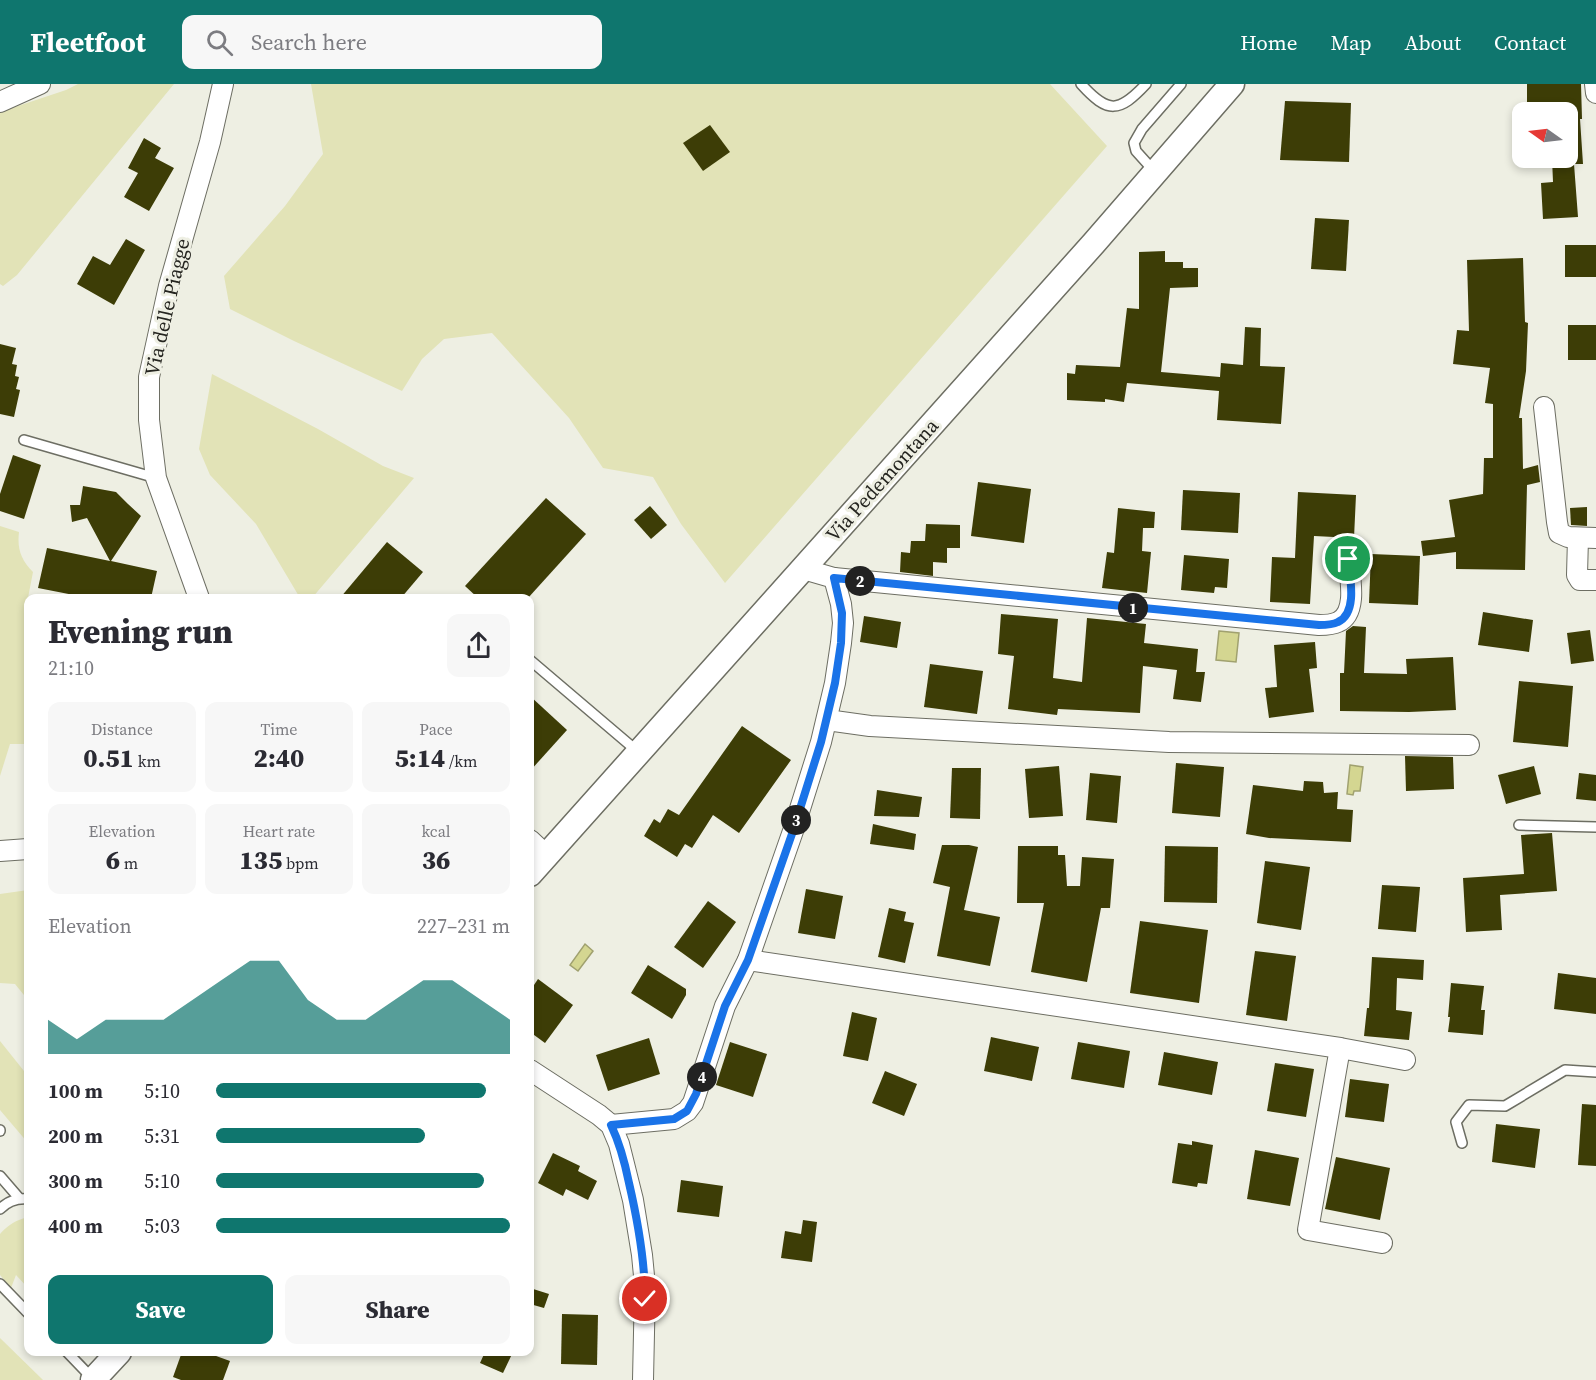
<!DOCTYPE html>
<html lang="en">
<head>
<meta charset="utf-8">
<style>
  :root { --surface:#fff; --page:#f7f7f7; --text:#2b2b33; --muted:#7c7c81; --accent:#0f766e }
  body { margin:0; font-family:"Source Serif 4",serif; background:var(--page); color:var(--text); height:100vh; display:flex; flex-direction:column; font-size:22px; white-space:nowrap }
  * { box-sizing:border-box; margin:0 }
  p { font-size:20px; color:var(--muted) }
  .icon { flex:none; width:33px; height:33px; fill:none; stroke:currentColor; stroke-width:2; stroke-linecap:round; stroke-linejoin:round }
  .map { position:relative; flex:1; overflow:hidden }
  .drawer { position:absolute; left:24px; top:510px; width:510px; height:762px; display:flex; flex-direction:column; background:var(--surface); border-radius:12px; box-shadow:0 3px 9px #0003 }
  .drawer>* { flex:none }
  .needle { width:39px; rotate:284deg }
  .controls { position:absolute; left:1512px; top:18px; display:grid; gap:12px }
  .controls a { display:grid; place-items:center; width:66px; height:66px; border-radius:12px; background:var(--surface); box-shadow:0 3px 9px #0003; font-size:30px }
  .pin { position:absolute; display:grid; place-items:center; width:51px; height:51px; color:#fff; margin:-26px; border:3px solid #fff; border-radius:50%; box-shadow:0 2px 6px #0007 }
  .km { position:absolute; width:30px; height:30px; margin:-15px; border-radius:50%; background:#222; color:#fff; font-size:16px; line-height:30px; text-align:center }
  .round { display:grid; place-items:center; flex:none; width:63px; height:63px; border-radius:12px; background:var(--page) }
  .overview { display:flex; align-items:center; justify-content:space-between; height:102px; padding:0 24px }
  h1 { font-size:33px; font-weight:800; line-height:45px }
  .figures { display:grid; grid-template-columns:repeat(3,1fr); gap:9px; height:102px; padding:6px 24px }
  .figures div { display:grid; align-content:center; border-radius:12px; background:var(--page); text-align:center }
  .figures b { font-size:26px; font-weight:800 }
  .figures small { font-size:16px; font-weight:400 }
  .figures p { font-size:16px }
  .chart { height:168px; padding:12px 24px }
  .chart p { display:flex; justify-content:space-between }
  .chart svg { width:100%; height:108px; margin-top:6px; fill:var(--accent); opacity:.7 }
  .cta { display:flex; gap:12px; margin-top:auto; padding:12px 24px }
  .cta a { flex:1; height:69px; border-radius:12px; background:var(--accent); color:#fff; font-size:24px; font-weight:800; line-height:69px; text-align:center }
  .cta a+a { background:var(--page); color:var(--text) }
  ul { padding:0 24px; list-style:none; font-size:20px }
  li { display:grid; grid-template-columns:96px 72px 1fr; align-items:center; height:45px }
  li i { height:15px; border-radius:8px; background:var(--accent) }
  header { display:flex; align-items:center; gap:36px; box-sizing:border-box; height:84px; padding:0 30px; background:var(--accent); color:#fff }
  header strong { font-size:28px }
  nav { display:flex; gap:33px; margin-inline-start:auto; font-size:21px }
  .search { width:420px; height:54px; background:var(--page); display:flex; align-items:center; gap:15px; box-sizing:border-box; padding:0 21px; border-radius:12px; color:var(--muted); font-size:22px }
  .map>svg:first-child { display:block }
  .green { fill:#e2e3b7 }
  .water { fill:#d4d691; stroke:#a0a16f; stroke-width:1.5 }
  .building { fill:#3d3d06 }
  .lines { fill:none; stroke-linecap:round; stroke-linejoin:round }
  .service-casing { stroke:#6d6e63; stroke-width:12 }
  .minor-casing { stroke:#6d6e63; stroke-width:22 }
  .tertiary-casing { stroke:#6d6e63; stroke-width:27 }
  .service { stroke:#fff; stroke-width:9 }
  .minor { stroke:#fff; stroke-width:20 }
  .tertiary { stroke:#fff; stroke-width:24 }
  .route-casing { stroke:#fff; stroke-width:12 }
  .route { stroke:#1a73e8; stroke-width:8 }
  .labels { text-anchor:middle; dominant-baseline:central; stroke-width:6; stroke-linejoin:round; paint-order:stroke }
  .street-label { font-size:20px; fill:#252520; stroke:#eeefe3 }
</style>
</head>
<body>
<header>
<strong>Fleetfoot</strong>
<div class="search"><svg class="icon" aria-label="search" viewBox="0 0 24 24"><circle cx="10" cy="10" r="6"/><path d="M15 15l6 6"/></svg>Search here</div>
<nav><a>Home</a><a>Map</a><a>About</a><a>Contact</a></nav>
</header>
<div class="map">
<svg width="1596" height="1296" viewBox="0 0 1596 1296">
  <rect width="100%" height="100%" fill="#eeefe3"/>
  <!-- green -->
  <g class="green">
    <path d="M78 0H174L17 191 3 202 0 200V28L66 6Z"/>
    <path d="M311 0H1050L1107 62 725 499 681 440 653 393 603 384 569 334 492 249 444 255 422 275 402 307 294 257 230 225 224 192 285 122 323 70Z"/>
    <path d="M212 290 318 345 383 382 414 394 312 514H300L256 440 210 391 199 365Z"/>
    <path d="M0 442 19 448C17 465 21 476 33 488L27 519H28V660H10L0 692Z"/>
    <path d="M28 806V916L15 900 0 899V810Z"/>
    <path d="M0 957 28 992V1059L0 1026Z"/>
    <path d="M28 1133V1204L16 1191 11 1204 0 1191V1150C8 1141 16 1136 28 1133Z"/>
    <path d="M0 1254 43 1296H0Z"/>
  </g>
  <!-- water -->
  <g class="water">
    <path d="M1219 547 1239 549 1236 578 1216 576Z"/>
    <path d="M1350 681 1363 683 1360 707H1354L1353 711 1347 710Z"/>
    <path d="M585 860 593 867 578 887 570 881Z"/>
  </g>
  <!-- building -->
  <g class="building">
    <path d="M1527 0H1581L1582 35H1580L1583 80H1574L1578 133 1543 135 1541 99 1553 98 1552 74H1568V28H1527Z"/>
    <path d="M1285 17 1351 19 1349 78 1280 76Z"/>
    <path d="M710 41 730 68 703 87 683 59Z"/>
    <path d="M144 54 161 64 155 74 174 84 149 127 124 113 138 89 128 84Z"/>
    <path d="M1315 134 1349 136 1346 187 1311 185Z"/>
    <path d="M126 155 145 166 114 221 77 200 93 172 110 181Z"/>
    <rect x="1565" y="161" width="31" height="32"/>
    <path d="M1165 167V178H1183V184H1198V203L1170 204 1161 288 1220 293 1221 279 1243 281 1245 243 1261 244 1260 282 1285 283 1281 340 1217 336 1219 307 1127 299 1124 318 1105 315V318L1067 316V289L1075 290 1076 281 1120 283 1127 224 1139 225V168Z"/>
    <path d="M1523 174 1525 238 1528 239 1526 287 1519 334H1522L1523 385 1538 381 1540 398 1527 401 1525 486 1456 485V468L1423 472 1421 457 1455 453 1449 416 1483 410 1484 374H1493V320L1485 319 1490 284 1453 280 1457 246 1469 247 1467 176Z"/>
    <rect x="1568" y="241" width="28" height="35"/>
    <path d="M0 260 16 264 12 280 17 281 15 292 19 293 16 305 20 306 14 333 0 330Z"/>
    <path d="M13 371 41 381 24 435 0 427V410Z"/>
    <path d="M978 398 1031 405 1024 459 971 452Z"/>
    <path d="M83 402 116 408 128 420 141 432 111 477 157 487 151 514H89L38 504 47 464 110 477 87 434 72 438 70 421H80Z"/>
    <path d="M1183 406 1240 409 1238 449 1181 446Z"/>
    <path d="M1298 408 1356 411 1354 454 1314 452 1310 520 1270 518 1272 473 1295 474Z"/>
    <path d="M546 414 586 450 528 514H478L465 502Z"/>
    <path d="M650 422 667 441 651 455 634 436Z"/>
    <path d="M1587 423V442L1571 441 1570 424Z"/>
    <path d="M1118 424 1155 428 1154 444H1143L1142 467 1151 468 1147 509 1102 504 1107 468 1114 469Z"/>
    <path d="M926 440 960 441V464H947V479L933 478V492L900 488 901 468 910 469 911 457H925Z"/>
    <path d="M387 458 423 488 401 514H340Z"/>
    <path d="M1371 470 1420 472 1418 521 1369 519Z"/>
    <path d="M1184 471 1229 475 1227 504 1215 503 1214 509 1181 506Z"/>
    <path d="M1483 528 1533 536 1529 568 1478 561Z"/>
    <path d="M1001 530 1058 535 1053 594 1082 598 1087 534 1146 540 1144 559 1198 565 1196 588H1205L1201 618 1173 615 1177 586 1143 582 1140 629 1058 625 1057 631 1008 625 1014 572 998 570Z"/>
    <path d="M864 532 901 538 897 564 860 558Z"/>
    <path d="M1353 542 1366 543 1364 589 1407 590 1406 575 1453 573 1456 626 1409 628 1340 627V589H1344L1346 547Z"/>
    <path d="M1590 546 1594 577 1571 580 1567 549Z"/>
    <path d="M1315 558 1317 584 1309 585 1314 628 1269 634 1265 604 1277 603 1274 561Z"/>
    <path d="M930 580 983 587 977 630 924 623Z"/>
    <path d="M1519 597 1573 602 1568 663 1513 658Z"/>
    <path d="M530 612 567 646 530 687Z"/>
    <path d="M742 642 791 676 739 749 713 731 692 764 685 760 677 773 644 752 654 735 660 739 668 725 679 731Z"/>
    <path d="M1405 672 1453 673 1454 705 1406 707Z"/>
    <path d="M1176 679 1224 683 1220 733 1172 729Z"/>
    <path d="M1059 682 1063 732 1029 734 1025 685Z"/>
    <path d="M1534 682 1541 710 1506 720 1498 691Z"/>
    <path d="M952 684H981L980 735 950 734Z"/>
    <path d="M1090 689 1121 692 1117 739 1086 736Z"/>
    <path d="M1579 689 1596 691V717L1576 715Z"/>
    <path d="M1304 697 1323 698 1324 709 1338 708 1337 725 1353 726 1351 758 1269 754 1246 750 1253 701 1303 707Z"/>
    <path d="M877 706 922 713 919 733 874 732Z"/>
    <path d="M873 740 916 750 914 766 870 760Z"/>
    <path d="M1552 749 1557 807 1500 811 1502 846 1466 848 1463 794 1524 790 1521 751Z"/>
    <path d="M942 761H969L978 763 964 826 1000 833 990 882 937 872 950 803 933 799Z"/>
    <path d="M1018 762H1058V771H1065L1067 802H1080L1082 773 1114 775 1110 824H1101L1087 898 1031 888 1044 819H1017Z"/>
    <path d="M1165 762 1218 763 1217 819 1164 818Z"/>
    <path d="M1265 777 1310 783 1301 846 1257 839Z"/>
    <path d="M1382 801 1420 803 1416 848 1378 845Z"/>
    <path d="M806 805 843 812 835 855 798 849Z"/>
    <path d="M708 817 736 838 703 884 674 863Z"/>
    <path d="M889 824 906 828 904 837 914 839 905 879 878 873Z"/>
    <path d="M1140 837 1208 846 1199 919 1130 909Z"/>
    <path d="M1255 867 1296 872 1287 937 1246 931Z"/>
    <path d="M1372 873 1424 876 1423 896 1397 894 1396 926 1412 928 1409 956 1364 952 1367 924H1369Z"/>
    <path d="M648 881 686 905V911L672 935 631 909Z"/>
    <path d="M1558 889 1596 894V930L1554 925Z"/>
    <path d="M538 895 573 921 545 959 530 948V907Z"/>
    <path d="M1451 899 1484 902 1481 926H1485L1483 951 1448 948 1450 933H1448Z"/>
    <path d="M852 928 877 934 868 977 843 972Z"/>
    <path d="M991 953 1039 963 1032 997 984 987Z"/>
    <path d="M649 954 660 990 608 1007 596 971Z"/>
    <path d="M730 958 767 970 753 1013 716 1001Z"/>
    <path d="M1078 958 1130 967 1124 1004 1071 995Z"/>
    <path d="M1164 968 1218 978 1212 1011 1158 1001Z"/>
    <path d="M1275 979 1314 985 1306 1033 1267 1027Z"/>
    <path d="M885 987 917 1000 904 1032 872 1019Z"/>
    <path d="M1350 995 1389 1000 1384 1038 1345 1033Z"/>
    <path d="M1582 1020 1596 1021V1082L1578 1081Z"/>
    <path d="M1496 1040 1540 1045 1535 1084 1492 1078Z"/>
    <path d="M1192 1057 1213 1061 1207 1100 1198 1099 1197 1103 1172 1099 1178 1059 1192 1061Z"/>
    <path d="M1255 1066 1299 1074 1290 1122 1247 1115Z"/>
    <path d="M553 1069 580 1082 578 1087 597 1097 588 1116 566 1105 563 1112 538 1099Z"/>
    <path d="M1336 1073 1390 1084 1380 1136 1325 1125Z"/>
    <path d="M681 1096 723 1102 719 1133 677 1128Z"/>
    <path d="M803 1136 817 1138 812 1178 781 1174 785 1147 801 1150Z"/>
    <path d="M530 1204 549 1210 544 1224 530 1220Z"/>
    <path d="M562 1230 598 1231 597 1281 561 1280Z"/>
    <path d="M182 1268H205L230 1277 223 1296H181L173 1293Z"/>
    <path d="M485 1268H513L503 1289 480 1279Z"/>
  </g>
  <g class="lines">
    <!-- service casing -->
    <g class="service-casing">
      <g id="service">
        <path d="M1081 0C1108 30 1119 29 1146 0"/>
        <path d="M1154 87 1136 67 1134 59 1142 45 1181 0"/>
        <path d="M24 356 156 394"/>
        <path d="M530 576 637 667"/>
        <path d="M1519 741 1596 743"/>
        <path d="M0 1046V1047"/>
        <path d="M1462 1059 1456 1038 1469 1021 1505 1022 1565 986 1596 988"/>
        <path d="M0 1092 19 1114"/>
        <path d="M0 1125C8 1117 17 1114 28 1115"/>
        <path d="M0 1200 28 1229"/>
        <path d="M67 1268 92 1294"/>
      </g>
    </g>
    <!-- minor casing -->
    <g class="minor-casing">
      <g id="minor">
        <path d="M1595 0 1596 9"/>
        <path d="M0 18 40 0"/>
        <path d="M1544 323 1557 438 1559 449 1568 453 1596 454"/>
        <path d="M1578 454 1577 491 1580 496H1596"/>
        <path d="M834 494 1319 541C1325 541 1332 541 1338 538 1358 529 1350 493 1348 475"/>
        <path d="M199 514 156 394 149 336V293L169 202 210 58 223 0"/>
        <path d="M827 636 870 642 1169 658 1469 661"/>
        <path d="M530 756 547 772"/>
        <path d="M0 767 28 765"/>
        <path d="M748 876 1340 964 1405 976"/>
        <path d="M1340 964 1308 1146 1382 1159"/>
        <path d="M530 986 599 1031 611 1041 619 1060 633 1116 642 1171 645 1202 643 1296"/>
        <path d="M611 1041 674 1035 687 1027 693 1019 696 1010 725 922 748 876 793 747 821 658 835 599 841 559 843 539 841 520 834 494 803 485"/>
      </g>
    </g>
    <!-- tertiary casing -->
    <g class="tertiary-casing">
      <g id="tertiary">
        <path d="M530 790 1094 159 1232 0"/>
        <path d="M93 1296 119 1268"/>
      </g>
    </g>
    <!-- service -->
    <use href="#service" class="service"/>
    <!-- minor -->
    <use href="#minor" class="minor"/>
    <!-- tertiary -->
    <use href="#tertiary" class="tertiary"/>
  </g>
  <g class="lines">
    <!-- route casing -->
    <g class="route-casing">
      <path id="route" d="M645 1215C645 1176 638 1138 629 1099 625 1079 620 1060 611 1041L674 1035 687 1027 696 1010 725 922 748 876 793 747 821 658 835 599 841 559 842 529 834 494 1319 541C1325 541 1332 541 1338 538 1358 529 1350 493 1348 475"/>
    </g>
    <!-- route -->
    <use href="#route" class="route"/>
  </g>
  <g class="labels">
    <!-- street labels -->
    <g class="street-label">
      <text transform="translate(167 223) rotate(-77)">Via delle Piagge</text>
      <text transform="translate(882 396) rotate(-48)">Via Pedemontana</text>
    </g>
  </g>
</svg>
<div class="controls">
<a><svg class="needle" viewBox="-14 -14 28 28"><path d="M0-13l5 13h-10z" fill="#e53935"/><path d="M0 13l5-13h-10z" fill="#7c7c81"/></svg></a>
</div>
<div class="pin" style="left:1348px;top:475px;background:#1e9e55"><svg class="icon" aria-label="arrive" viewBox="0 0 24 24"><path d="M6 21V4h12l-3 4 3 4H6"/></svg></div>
<div class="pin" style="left:645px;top:1215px;background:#d93025"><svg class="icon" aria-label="check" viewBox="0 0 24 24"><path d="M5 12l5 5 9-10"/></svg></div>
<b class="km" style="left:1133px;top:524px">1</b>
<b class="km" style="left:860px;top:497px">2</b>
<b class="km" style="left:796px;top:736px">3</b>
<b class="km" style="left:702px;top:993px">4</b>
<section class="drawer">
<div class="overview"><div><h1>Evening run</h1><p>21:10</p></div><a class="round"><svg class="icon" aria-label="share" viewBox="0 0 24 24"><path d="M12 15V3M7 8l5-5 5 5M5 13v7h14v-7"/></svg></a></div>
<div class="figures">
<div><p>Distance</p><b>0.51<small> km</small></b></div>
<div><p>Time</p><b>2:40</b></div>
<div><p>Pace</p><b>5:14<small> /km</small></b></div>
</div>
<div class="figures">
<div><p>Elevation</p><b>6<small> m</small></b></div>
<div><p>Heart rate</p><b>135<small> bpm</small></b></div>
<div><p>kcal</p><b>36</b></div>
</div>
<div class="chart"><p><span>Elevation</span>227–231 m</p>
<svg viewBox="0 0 160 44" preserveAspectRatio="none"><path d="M0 44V30L10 38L20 30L30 30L40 30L50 22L60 14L70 6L80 6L90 22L100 30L110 30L120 22L130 14L140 14L150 22L160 30V44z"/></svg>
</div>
<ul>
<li><b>100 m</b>5:10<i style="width:92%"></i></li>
<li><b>200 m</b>5:31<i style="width:71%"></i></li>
<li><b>300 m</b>5:10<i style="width:91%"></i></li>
<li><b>400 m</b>5:03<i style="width:100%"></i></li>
</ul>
<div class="cta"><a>Save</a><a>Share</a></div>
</section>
</div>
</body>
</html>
